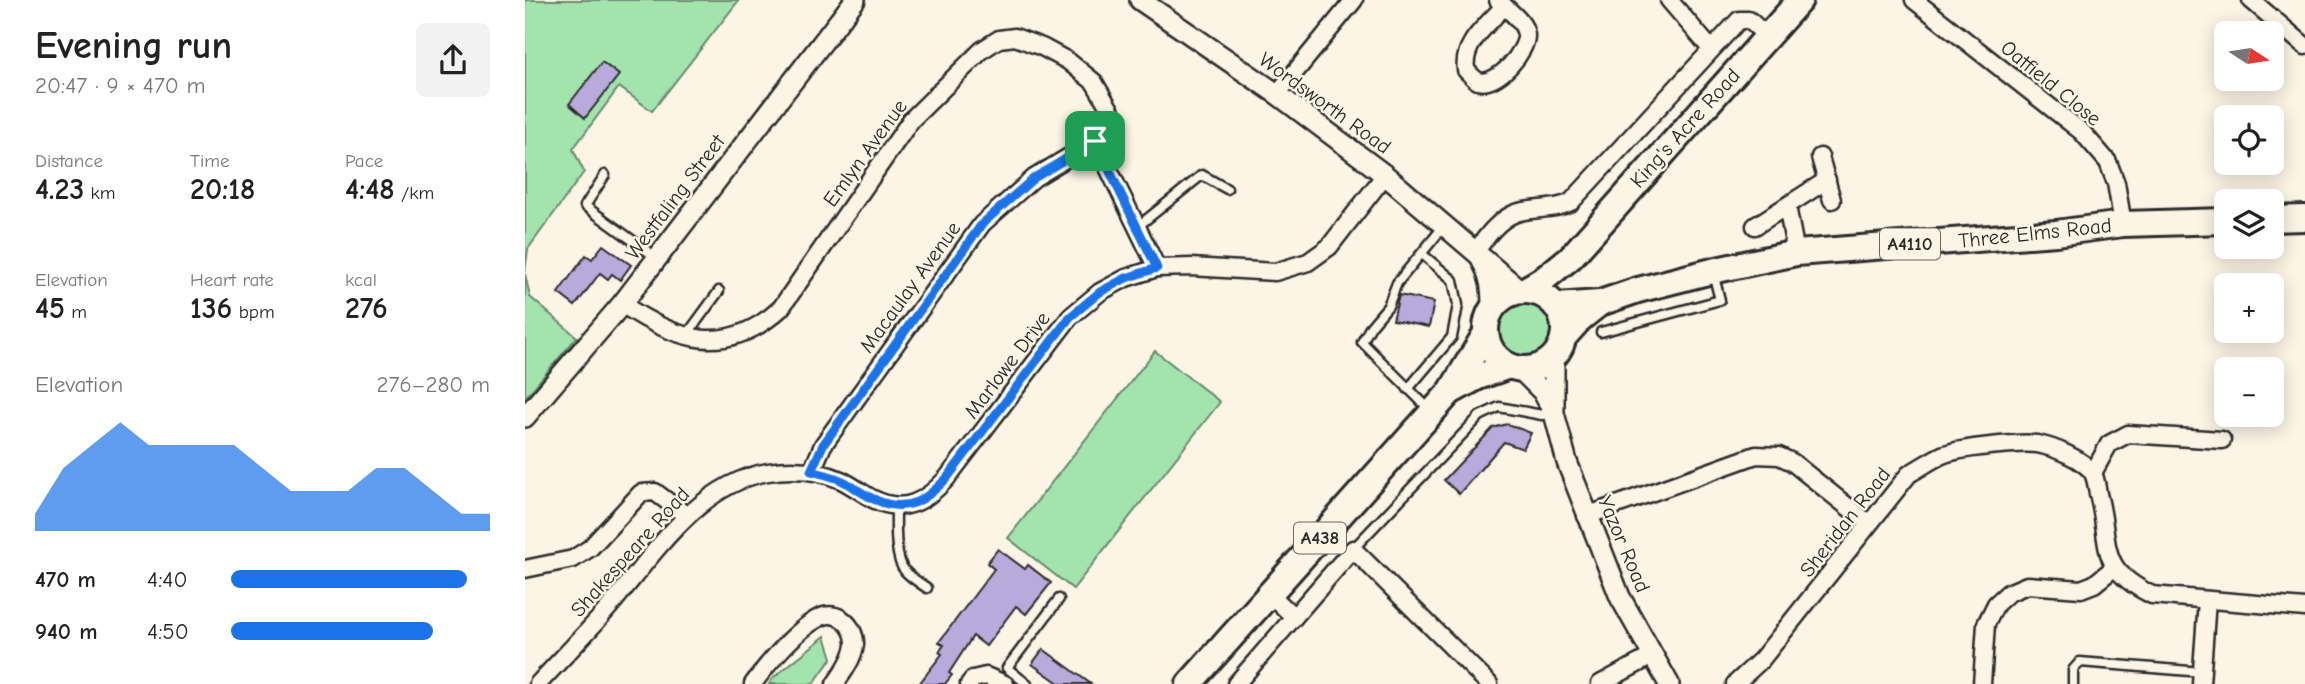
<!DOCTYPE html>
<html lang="en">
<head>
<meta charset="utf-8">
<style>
  :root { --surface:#fff; --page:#f2f2f2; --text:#222; --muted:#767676; --accent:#1a73e8 }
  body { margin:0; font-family:"Comic Neue",sans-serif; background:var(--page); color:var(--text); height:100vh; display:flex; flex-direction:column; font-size:26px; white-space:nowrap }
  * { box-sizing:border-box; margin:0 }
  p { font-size:23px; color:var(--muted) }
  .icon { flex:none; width:38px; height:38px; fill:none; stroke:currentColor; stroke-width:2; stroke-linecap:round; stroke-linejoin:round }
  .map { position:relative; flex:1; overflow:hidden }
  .sheet { display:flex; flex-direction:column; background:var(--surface); width:525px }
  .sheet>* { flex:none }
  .needle { width:46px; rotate:102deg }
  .controls { position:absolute; left:1689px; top:21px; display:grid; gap:14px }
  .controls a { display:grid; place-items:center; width:70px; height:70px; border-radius:10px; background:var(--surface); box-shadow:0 4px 18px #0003; font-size:35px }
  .pin { position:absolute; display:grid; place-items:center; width:60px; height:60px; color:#fff; margin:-30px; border-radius:14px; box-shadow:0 4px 10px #0006 }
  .round { display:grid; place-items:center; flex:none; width:74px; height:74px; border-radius:10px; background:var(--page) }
  .overview { display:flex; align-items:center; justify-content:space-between; height:119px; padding:0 35px }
  h1 { font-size:38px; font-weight:600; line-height:52px }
  .figures { display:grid; grid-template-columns:repeat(3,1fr); gap:10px; height:119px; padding:7px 35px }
  .figures div { display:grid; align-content:center }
  .figures b { font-size:30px; font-weight:600 }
  .figures small { font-size:19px; font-weight:400 }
  .figures p { font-size:19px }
  .chart { height:196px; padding:14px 35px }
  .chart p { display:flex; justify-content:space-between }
  .chart svg { width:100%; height:126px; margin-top:7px; fill:var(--accent); opacity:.7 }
  ul { padding:0 35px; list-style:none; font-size:23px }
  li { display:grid; grid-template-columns:112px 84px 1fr; align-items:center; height:52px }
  li i { height:18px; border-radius:9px; background:var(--accent) }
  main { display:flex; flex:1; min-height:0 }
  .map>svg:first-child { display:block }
  .green { fill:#a3e4ad; stroke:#67886c; stroke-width:2 }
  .building { fill:#b8aada; stroke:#2b2b2b; stroke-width:2 }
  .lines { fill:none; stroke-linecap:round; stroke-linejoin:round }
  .service-casing { stroke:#2b2b2b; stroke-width:13 }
  .minor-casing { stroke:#2b2b2b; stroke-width:21 }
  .tertiary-casing { stroke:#2b2b2b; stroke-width:24 }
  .primary-casing { stroke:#2b2b2b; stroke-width:30 }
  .trunk-casing { stroke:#2b2b2b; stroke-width:30 }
  .service { stroke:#fcf5e5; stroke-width:8 }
  .minor { stroke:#fcf5e5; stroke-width:16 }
  .tertiary { stroke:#fcf5e5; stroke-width:19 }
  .primary { stroke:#fcf5e5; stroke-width:24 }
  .trunk { stroke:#fcf5e5; stroke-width:24 }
  .route-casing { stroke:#fff; stroke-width:14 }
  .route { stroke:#1a73e8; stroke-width:9 }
  .labels { text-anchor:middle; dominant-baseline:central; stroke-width:5; stroke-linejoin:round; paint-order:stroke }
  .shield { fill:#fcf5e5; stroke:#6a6863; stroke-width:2 }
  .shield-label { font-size:19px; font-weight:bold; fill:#2b2b2b }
  .street-label { font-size:21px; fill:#2b2b2b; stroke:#fcf5e5 }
</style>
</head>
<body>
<main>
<section class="sheet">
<div class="overview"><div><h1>Evening run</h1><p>20:47 · 9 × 470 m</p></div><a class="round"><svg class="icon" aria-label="share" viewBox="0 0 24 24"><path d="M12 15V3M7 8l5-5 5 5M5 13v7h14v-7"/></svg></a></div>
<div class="figures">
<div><p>Distance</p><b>4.23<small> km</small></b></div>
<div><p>Time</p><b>20:18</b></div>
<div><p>Pace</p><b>4:48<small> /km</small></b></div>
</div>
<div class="figures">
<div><p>Elevation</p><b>45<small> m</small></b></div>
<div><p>Heart rate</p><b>136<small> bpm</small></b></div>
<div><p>kcal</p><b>276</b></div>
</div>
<div class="chart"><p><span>Elevation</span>276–280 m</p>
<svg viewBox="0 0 160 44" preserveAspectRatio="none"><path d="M0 44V38L10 22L20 14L30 6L40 14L50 14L60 14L70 14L80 22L90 30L100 30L110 30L120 22L130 22L140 30L150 38L160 38V44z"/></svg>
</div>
<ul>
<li><b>470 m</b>4:40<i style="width:91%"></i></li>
<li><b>940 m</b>4:50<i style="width:78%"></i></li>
</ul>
</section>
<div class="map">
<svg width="1780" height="684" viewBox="0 0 1780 684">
  <rect width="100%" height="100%" fill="#fcf5e5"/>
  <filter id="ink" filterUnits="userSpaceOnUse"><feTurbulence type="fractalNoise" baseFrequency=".0143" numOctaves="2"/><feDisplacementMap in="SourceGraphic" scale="14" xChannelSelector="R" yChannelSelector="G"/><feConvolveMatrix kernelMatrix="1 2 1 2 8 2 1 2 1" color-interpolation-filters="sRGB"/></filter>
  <g filter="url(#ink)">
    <!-- green -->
    <g class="green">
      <path d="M0 0H214L127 111 94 87 48 149 59 172 3 249 0 272Z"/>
      <path d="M0 274 5 297 52 337 0 398Z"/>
      <path d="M996 300H1006L1022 308C1051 372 958 376 975 323 979 312 985 305 996 300Z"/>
      <path d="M630 351 695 402 548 589 483 538Z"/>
      <path d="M300 636 307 658 288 684H244L248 678Z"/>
    </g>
    <!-- building -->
    <g class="building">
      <path d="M77 62 94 75 60 118 44 104Z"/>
      <path d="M78 245 106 265 95 280 87 274 83 279 75 273 50 306 33 293 61 255 67 259Z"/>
      <path d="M874 295 909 302 904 327 868 320Z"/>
      <path d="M982 424 1006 433 998 449 979 442 934 494 919 480 968 428Z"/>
      <path d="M473 549 500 569 503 565 526 583 501 614 491 606 461 646 448 636 424 673 427 675 420 684H394L417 654 414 652 419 645 414 642 469 569 462 563Z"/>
      <path d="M518 649 566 684H535L507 664Z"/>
    </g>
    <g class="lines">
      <!-- service casing -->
      <g class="service-casing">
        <g id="service">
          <path d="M80 175 60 206 132 258"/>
          <path d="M612 227 677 175 702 189"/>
          <path d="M1076 332 1195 300 1188 273"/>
          <path d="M161 336 194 291"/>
          <path d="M883 389 927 337 933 305 928 280 897 254"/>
          <path d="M905 410 837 342 846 326 863 306 872 283 919 226"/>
          <path d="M371 506C371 523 369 559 380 571 386 578 395 583 402 588"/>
          <path d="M828 549 955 416 974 407 1017 415 1029 413"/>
          <path d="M502 684 482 668 534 599"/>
          <path d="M1548 684V670L1555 662 1677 672"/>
        </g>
      </g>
      <!-- minor casing -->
      <g class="minor-casing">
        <g id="minor">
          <path d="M973 0C982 10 1000 21 1001 35 1002 51 972 87 953 81 949 79 944 73 941 70 937 43 962 26 979 6"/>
          <path d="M1144 0 1186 49"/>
          <path d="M1389 0 1557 132 1583 162 1591 183 1598 224"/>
          <path d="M1726 0 1780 46"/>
          <path d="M752 94 829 0"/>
          <path d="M1295 157 1307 200"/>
          <path d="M1262 206 1271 253"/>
          <path d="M1230 226 1302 180"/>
          <path d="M951 251C961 237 974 219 991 213 1009 207 1029 211 1046 202L1214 20H1224L1242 36"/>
          <path d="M97 304C152 341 202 358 256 308L386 120 457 50 474 39 490 37 517 47 543 61 569 82 586 111 581 131 570 141"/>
          <path d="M287 471 298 445 457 224 509 178 570 141 632 268"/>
          <path d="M1568 473 1584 444 1603 434 1697 440"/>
          <path d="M1061 516 1231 455 1254 456 1267 462 1343 523"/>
          <path d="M0 569 48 559 65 548 116 493 130 492 162 516"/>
          <path d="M745 594 769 617"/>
          <path d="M13 684C37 658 62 633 85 606 128 555 173 484 243 472 268 468 293 470 316 480 327 485 337 493 348 499 380 515 401 501 422 478L545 317 575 292 601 278 632 268 666 267 750 272 783 262 804 247 860 175"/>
          <path d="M228 684C242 664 272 629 294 618 312 608 331 626 330 645 328 659 318 673 310 684"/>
          <path d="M444 684 448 679 461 676 480 684"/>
          <path d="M711 684 828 549 964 684"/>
          <path d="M1075 684 1127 656"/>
          <path d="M1210 684 1236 660 1384 474C1395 468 1406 460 1417 455 1434 448 1493 442 1512 444 1529 447 1558 459 1568 473 1571 479 1572 488 1573 494 1587 545 1570 567 1627 595L1780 608"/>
          <path d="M1457 684 1461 624 1471 604 1483 593 1502 585 1556 589 1569 584 1590 567"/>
          <path d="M1676 684 1682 600"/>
        </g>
      </g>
      <!-- tertiary casing -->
      <g class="tertiary-casing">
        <g id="tertiary">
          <path d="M615 0 752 94 860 175 996 291"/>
          <path d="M957 261C966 277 967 290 967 308"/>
          <path d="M995 369 1018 392 1029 413 1042 462 1095 597 1144 684"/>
          <path d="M1029 409V356"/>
          <path d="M0 417 97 304 330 0"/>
        </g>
      </g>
      <!-- primary casing -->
      <g class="primary-casing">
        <g id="primary">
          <path d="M1746 219 1780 218"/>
          <path d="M1031 306 1075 303 1113 290 1187 271 1271 253 1531 233 1598 224 1701 221"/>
          <path d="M1038 338 1056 318 1075 303"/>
        </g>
      </g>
      <!-- trunk casing -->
      <g class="trunk-casing">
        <g id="trunk">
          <circle cx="1000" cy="330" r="39"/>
          <path d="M998 291 1020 278 1046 257 1275 0"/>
          <path d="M927 391 953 377 984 366"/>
          <path d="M664 684 926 391 961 333"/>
        </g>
      </g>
      <!-- service -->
      <use href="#service" class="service"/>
      <!-- minor -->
      <use href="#minor" class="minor"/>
      <!-- tertiary -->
      <use href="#tertiary" class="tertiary"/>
      <!-- primary -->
      <use href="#primary" class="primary"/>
      <!-- trunk -->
      <use href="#trunk" class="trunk"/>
    </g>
  </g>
  <g class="lines" filter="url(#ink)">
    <!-- route casing -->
    <g class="route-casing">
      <path id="route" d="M570 141 632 268 601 278 575 292 545 317 422 478C401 500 382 514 351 500 339 495 329 487 318 481 308 476 297 474 286 471L298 445 457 224 509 178Z"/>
    </g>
    <!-- route -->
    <use href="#route" class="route"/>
  </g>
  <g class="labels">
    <!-- shield labels -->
    <g class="shield">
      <rect x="1355" y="228.5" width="60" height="31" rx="5"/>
      <rect x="769" y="522.5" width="52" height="31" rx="5"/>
    </g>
    <g class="shield-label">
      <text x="1385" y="244">A4110</text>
      <text x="795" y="538">A438</text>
    </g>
    <!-- street labels -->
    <g class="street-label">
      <text transform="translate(1526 83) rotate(39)">Oatfield Close</text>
      <text transform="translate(800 103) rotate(36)">Wordsworth Road</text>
      <text transform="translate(1160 128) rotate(-48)">King's Acre Road</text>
      <text transform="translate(340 153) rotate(-54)">Emlyn Avenue</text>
      <text transform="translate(150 197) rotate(-53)">Westfaling Street</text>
      <text transform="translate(1510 233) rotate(-6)">Three Elms Road</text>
      <text transform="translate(385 287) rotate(-54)">Macaulay Avenue</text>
      <text transform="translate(482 365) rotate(-53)">Marlowe Drive</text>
      <text transform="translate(1320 522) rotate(-52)">Sheridan Road</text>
      <text transform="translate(1099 544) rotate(67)">Yazor Road</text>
      <text transform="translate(105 552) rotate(-48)">Shakespeare Road</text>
    </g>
  </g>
</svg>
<div class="controls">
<a><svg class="needle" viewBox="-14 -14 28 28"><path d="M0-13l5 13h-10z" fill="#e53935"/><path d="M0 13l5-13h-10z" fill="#767676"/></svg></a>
<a><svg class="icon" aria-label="locate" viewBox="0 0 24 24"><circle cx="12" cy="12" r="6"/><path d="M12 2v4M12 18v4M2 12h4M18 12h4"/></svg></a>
<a><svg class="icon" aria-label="layers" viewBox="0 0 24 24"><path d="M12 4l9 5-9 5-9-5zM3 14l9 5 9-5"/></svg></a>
<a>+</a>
<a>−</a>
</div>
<div class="pin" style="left:570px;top:141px;background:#1e9e55"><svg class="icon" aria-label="arrive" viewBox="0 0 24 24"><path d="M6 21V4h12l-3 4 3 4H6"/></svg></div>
</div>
</main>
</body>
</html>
